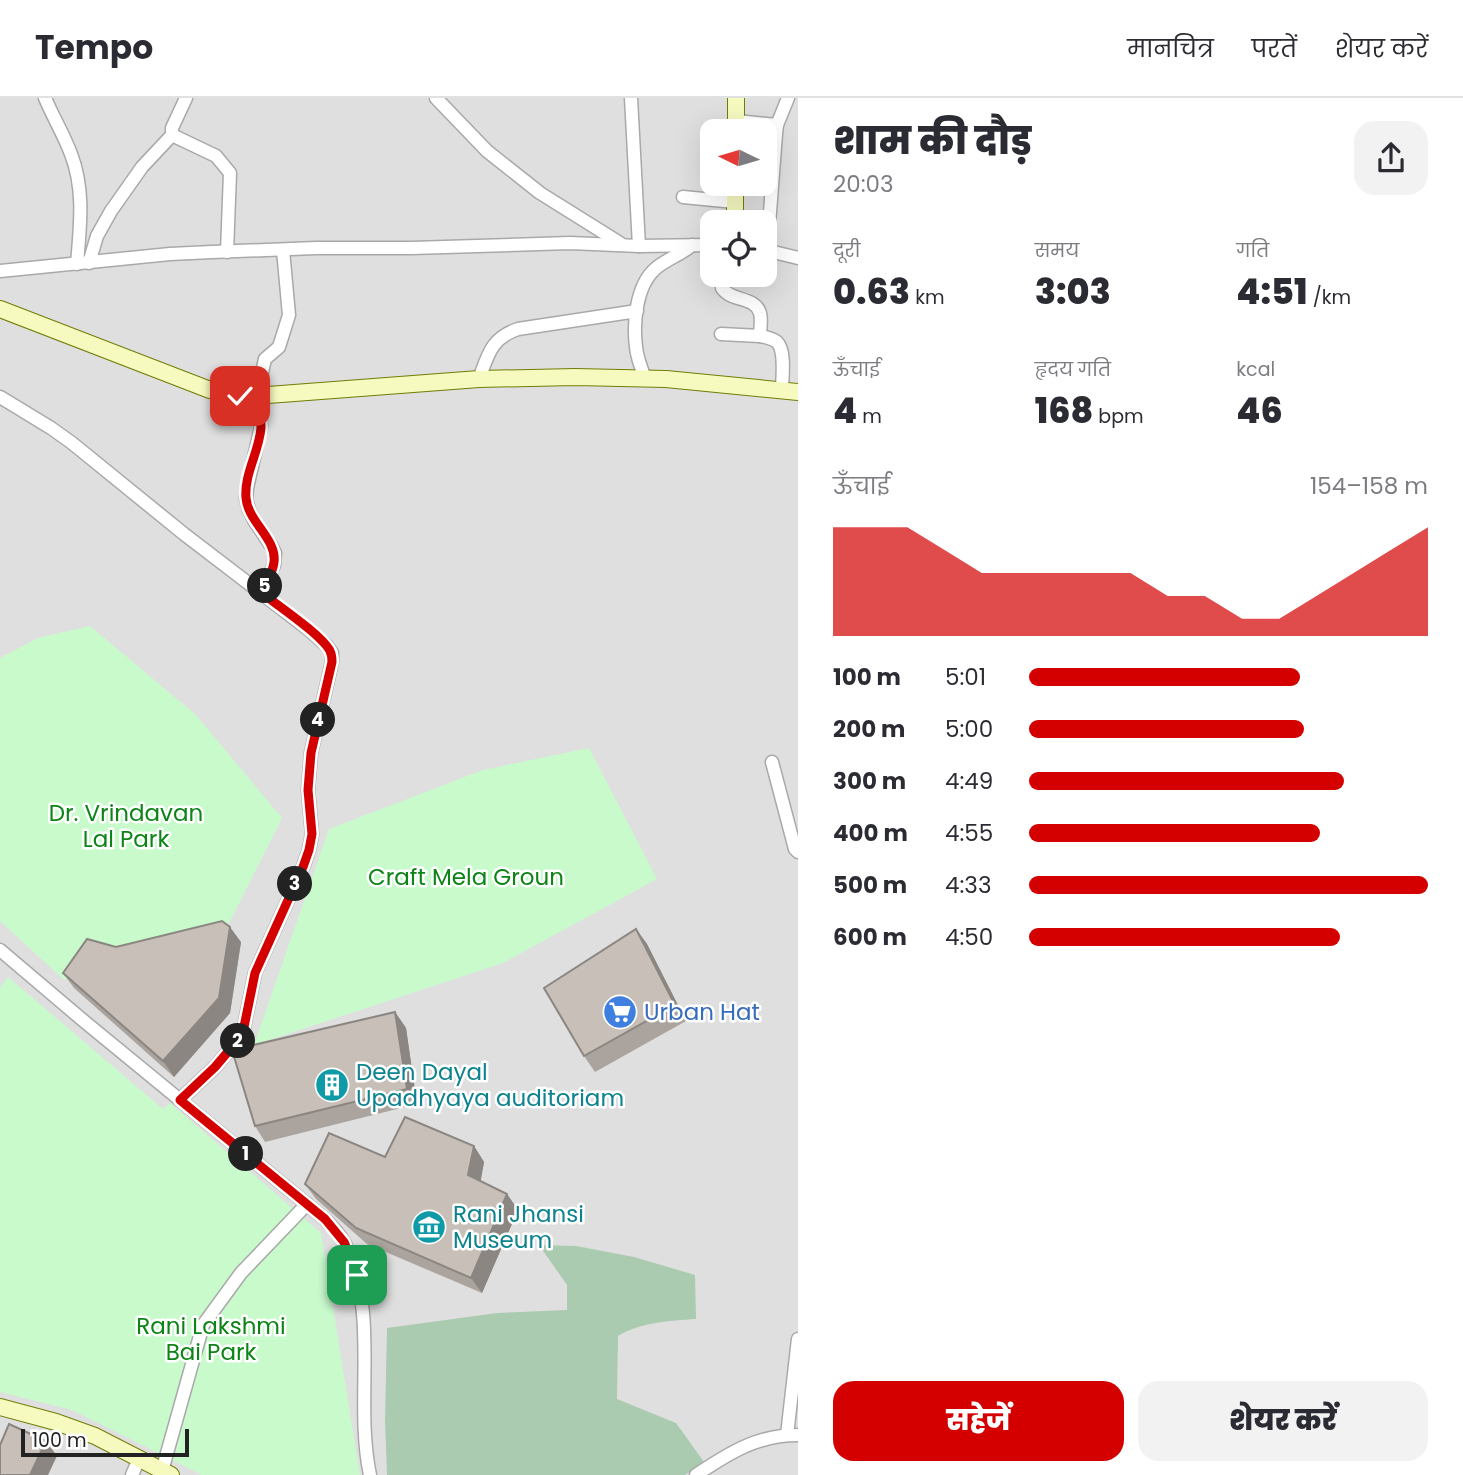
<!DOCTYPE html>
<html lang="hi">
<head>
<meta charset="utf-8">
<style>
  :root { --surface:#fff; --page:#f2f2f3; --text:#2b2b33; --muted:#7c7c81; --line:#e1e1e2; --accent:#d40000 }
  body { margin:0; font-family:Poppins,"Noto Sans Devanagari",sans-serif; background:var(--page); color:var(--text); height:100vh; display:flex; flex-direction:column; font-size:26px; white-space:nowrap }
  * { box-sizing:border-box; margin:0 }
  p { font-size:23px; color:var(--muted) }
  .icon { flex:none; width:38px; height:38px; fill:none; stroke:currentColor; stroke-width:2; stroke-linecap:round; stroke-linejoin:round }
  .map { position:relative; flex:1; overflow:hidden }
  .sheet { display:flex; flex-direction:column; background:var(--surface); width:665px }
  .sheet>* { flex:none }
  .needle { width:46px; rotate:275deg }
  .fabs { position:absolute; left:700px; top:21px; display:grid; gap:14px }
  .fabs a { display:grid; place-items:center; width:77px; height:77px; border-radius:14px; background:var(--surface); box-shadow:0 7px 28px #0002; font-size:35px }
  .scale { position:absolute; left:21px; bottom:18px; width:168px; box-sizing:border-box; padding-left:7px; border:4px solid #222; border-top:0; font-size:19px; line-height:24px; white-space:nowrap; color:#222; -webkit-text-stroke:5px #fff; paint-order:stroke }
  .pin { position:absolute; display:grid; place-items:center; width:60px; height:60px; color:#fff; margin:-30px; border-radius:14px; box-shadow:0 4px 10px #0006 }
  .km { position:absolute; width:35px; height:35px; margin:-18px; border-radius:50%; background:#222; color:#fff; font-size:19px; line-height:35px; text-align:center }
  .round { display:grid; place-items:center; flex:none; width:74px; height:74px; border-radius:21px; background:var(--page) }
  .overview { display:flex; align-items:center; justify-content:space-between; height:119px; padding:0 35px }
  h1 { font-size:38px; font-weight:800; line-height:52px }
  .metrics { display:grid; grid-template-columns:repeat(3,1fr); gap:10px; height:119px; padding:7px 35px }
  .metrics div { display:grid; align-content:center }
  .metrics b { font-size:35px; font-weight:800 }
  .metrics small { font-size:19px; font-weight:400 }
  .metrics p { font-size:19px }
  .chart { height:196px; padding:14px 35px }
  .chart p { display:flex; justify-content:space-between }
  .chart svg { width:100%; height:126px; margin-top:7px; fill:var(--accent); opacity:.7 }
  .cta { display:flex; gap:14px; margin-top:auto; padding:14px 35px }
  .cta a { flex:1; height:80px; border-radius:21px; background:var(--accent); color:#fff; font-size:28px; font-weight:800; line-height:80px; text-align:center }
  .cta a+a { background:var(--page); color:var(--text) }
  ul { padding:0 35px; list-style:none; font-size:23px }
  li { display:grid; grid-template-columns:112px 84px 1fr; align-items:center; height:52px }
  li i { height:18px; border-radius:9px; background:var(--accent) }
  header { display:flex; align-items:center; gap:42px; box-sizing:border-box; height:98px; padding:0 35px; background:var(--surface); border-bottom:2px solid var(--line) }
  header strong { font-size:33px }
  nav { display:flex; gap:38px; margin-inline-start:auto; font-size:24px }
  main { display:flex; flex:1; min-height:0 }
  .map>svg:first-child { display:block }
  .residential { fill:#e0dfdf; fill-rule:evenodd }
  .cemetery { fill:#aacbaf }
  .park { fill:#c8facc }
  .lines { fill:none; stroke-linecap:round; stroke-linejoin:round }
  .street-casing { stroke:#a9a9a9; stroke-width:15 }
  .secondary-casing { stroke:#707d05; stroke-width:18 }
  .street { stroke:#fff; stroke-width:12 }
  .secondary { stroke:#f7fabf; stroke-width:16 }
  .wall { fill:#aba49e }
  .shaded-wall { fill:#8b8681 }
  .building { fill:#c7bfb8; stroke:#8b8681; stroke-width:2 }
  .route-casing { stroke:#fff; stroke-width:14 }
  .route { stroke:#d40000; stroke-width:9 }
  .labels { text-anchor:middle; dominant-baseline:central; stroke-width:5; stroke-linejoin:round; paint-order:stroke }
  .park-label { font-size:23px; fill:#0c8416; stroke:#fff }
  .shop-label { font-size:23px; fill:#366cbe; stroke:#fff; text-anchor:start }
  .culture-label { font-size:23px; fill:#0d838f; stroke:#fff; text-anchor:start }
</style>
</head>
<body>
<header>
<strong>Tempo</strong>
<nav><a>मानचित्र</a><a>परतें</a><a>शेयर करें</a></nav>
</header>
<main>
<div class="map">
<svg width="798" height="1377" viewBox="0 0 798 1377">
  <rect width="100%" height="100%" fill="#f2efe9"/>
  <!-- residential -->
  <path class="residential" d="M0 0H798V1377H0ZM712 33H765V86H712ZM712 124H765V177H712Z"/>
  <!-- cemetery -->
  <path class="cemetery" d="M539 1147 576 1148 634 1159 695 1177 696 1221C669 1223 641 1224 618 1238L617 1301 676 1325 704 1364 685 1377H387L385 1323 387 1230 497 1215 567 1212V1187Z"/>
  <!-- park -->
  <g class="park">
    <path d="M90 528 196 617 282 720 227 829 64 882 0 823V560L38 540Z"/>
    <path d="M589 650 657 781 503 865 254 947 329 731 483 672Z"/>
    <path d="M8 879 163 1011 170 1005 321 1135 360 1377H202L72 1312 0 1294V890Z"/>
  </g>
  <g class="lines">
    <!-- street casing -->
    <g class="street-casing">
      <g id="street">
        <path d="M45 0C53 19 64 37 71 56 85 92 80 129 77 166"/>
        <path d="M436 0 487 53 540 95 620 145"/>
        <path d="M631 0 639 148"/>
        <path d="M736 23 777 27"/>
        <path d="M172 37 216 58 230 75 227 154"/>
        <path d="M683 99 735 104"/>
        <path d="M765 152 798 160"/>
        <path d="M767 153 776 36 777 27 788 0"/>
        <path d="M89 165 97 138 111 113 142 69 172 37V30L186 0"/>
        <path d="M0 173 170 156 212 154 316 150H412L570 145 639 148 712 147"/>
        <path d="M724 177 722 190C731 204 755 198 760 215 762 221 760 231 760 238 766 239 772 240 777 244 786 253 782 280 782 292"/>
        <path d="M721 236 760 238"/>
        <path d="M645 280C641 270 637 260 636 249 633 225 636 188 655 171 666 161 681 157 692 147"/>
        <path d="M479 281C488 257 491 240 518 231L637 213"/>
        <path d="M0 299 51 330 72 345 184 436 308 531 327 548 332 555V564L311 655 308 692 312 736 309 752 303 769 255 875 244 929 238 942 215 969 180 1002"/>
        <path d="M262 495 274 467 275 455 272 449 254 422 249 412 246 401 247 390 261 329 257 297 265 261 279 249 289 217 283 152"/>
        <path d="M772 664 795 751 798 754"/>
        <path d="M0 852 85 924 325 1121C332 1129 341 1137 345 1146 380 1218 354 1301 370 1377"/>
        <path d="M787 1337 798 1241"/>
        <path d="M162 1373 203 1227 241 1175 307 1106"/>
        <path d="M132 1377 139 1361"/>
        <path d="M696 1377C729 1355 757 1337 798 1337"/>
      </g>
    </g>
    <!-- secondary casing -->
    <g class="secondary-casing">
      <g id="secondary">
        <path d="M736 33V0"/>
        <path d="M735 124V86"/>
        <path d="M0 211 210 292 228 296 268 297 479 281 575 279 666 281 798 294"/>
        <path d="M0 1309 56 1324 95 1338 171 1377"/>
      </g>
    </g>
    <!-- street -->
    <use href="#street" class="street"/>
    <!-- secondary -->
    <use href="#secondary" class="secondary"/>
  </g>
  <!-- wall -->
  <g class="wall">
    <path d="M636 831 647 846 686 923 595 974 584 958Z"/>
    <path d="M241 844 230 915 174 979 74 890 63 875 116 849Z"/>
    <path d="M395 914 406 930 417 1006 265 1044 255 1028Z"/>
    <path d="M474 1048 484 1064 480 1083 507 1096 518 1112 482 1195 367 1146 316 1101 305 1086 385 1059Z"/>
  </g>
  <!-- shaded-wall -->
  <g class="shaded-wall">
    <path d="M230 829 241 844 230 915 174 979 163 963Z"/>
    <path d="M636 831 647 846 686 923 675 907Z"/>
    <path d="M395 914 406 930 417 1006 407 991Z"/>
    <path d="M474 1048 484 1064 479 1093 468 1077Z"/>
    <path d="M507 1096 518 1112 482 1195 471 1180Z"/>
    <path d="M46 1343 57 1358 48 1377H30Z"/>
  </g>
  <!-- building -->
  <g class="building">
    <path d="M222 823 230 829 219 900 163 963 63 875 87 841 116 849Z"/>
    <path d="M636 831 675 907 584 958 544 890Z"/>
    <path d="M395 914 407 991 255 1028 232 952Z"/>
    <path d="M405 1019 474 1048 468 1077 507 1096 471 1180 356 1130 305 1086 329 1035 385 1059Z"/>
    <path d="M9 1326 46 1343 30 1377H0V1347Z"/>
  </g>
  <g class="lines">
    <!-- route casing -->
    <g class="route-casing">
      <path id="route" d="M240 298 257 297C258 308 261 319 261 330 259 354 244 376 246 400 248 424 277 441 274 464 273 475 266 485 262 495 277 507 322 537 330 553 332 557 332 559 332 564L311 655 308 692 312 736 309 752 303 769 255 875 244 929 238 942 215 969 180 1002 325 1121 344 1144 357 1177"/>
    </g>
    <!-- route -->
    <use href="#route" class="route"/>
  </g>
  <!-- icons -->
  <defs>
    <g id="supermarket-disc" transform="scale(1.75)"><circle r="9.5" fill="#3f7fe0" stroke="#fff"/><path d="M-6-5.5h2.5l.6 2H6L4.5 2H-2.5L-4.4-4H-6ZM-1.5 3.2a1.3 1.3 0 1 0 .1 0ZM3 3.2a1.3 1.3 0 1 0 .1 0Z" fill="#fff"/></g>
    <g id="building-disc" transform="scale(1.75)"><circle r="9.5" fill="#0f9aa8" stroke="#fff"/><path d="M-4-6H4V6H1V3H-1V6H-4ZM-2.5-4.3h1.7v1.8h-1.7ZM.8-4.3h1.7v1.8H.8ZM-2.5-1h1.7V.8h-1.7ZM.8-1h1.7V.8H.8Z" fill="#fff"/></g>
    <g id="museum-disc" transform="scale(1.75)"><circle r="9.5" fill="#0f9aa8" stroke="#fff"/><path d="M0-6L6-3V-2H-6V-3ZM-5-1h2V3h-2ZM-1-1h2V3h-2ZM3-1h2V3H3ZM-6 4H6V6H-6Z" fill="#fff"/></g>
  </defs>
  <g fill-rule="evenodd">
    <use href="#supermarket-disc" x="620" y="914"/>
    <use href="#building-disc" x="332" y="987"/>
    <use href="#museum-disc" x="429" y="1129"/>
  </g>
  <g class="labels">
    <!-- park labels -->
    <g class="park-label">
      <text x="126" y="715">Dr. Vrindavan<tspan x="126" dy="26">Lal Park</tspan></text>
      <text x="466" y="779">Craft Mela Groun</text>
      <text x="211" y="1228">Rani Lakshmi<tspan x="211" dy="26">Bai Park</tspan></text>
    </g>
    <!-- shop labels -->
    <g class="shop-label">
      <text x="644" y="914">Urban Hat</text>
    </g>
    <!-- culture labels -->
    <g class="culture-label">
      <text x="356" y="974">Deen Dayal<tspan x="356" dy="26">Upadhyaya auditoriam</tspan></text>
      <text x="453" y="1116">Rani Jhansi<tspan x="453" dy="26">Museum</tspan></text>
    </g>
  </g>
</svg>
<div class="fabs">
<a><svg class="needle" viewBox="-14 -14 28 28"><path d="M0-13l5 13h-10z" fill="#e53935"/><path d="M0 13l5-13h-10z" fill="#7c7c81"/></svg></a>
<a><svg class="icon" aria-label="locate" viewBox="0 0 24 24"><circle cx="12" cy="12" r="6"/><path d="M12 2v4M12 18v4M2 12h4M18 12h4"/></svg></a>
</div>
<div class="scale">100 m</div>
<div class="pin" style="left:357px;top:1177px;background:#1e9e55"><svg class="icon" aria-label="arrive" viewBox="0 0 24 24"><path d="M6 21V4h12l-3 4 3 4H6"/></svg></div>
<div class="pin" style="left:240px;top:298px;background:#d93025"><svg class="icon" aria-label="check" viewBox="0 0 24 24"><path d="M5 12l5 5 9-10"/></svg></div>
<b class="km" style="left:246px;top:1056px">1</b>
<b class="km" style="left:238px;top:943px">2</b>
<b class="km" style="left:295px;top:786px">3</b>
<b class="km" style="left:318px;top:622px">4</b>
<b class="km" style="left:265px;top:488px">5</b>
</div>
<section class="sheet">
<div class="overview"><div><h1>शाम की दौड़</h1><p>20:03</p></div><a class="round"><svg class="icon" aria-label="share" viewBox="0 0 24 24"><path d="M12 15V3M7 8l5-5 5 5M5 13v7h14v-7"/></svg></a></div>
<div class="metrics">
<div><p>दूरी</p><b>0.63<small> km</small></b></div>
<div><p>समय</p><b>3:03</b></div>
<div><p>गति</p><b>4:51<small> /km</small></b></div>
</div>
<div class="metrics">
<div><p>ऊँचाई</p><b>4<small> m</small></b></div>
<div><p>हृदय गति</p><b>168<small> bpm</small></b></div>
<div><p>kcal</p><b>46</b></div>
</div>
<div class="chart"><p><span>ऊँचाई</span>154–158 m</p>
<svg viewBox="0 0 160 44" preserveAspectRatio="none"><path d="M0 44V6L10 6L20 6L30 14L40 22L50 22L60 22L70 22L80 22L90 30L100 30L110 38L120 38L130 30L140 22L150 14L160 6V44z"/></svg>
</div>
<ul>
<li><b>100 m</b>5:01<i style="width:68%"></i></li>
<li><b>200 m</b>5:00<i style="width:69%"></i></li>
<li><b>300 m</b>4:49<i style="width:79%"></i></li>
<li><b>400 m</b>4:55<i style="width:73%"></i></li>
<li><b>500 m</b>4:33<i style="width:100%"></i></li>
<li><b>600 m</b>4:50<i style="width:78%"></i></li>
</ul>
<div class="cta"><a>सहेजें</a><a>शेयर करें</a></div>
</section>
</main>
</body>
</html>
